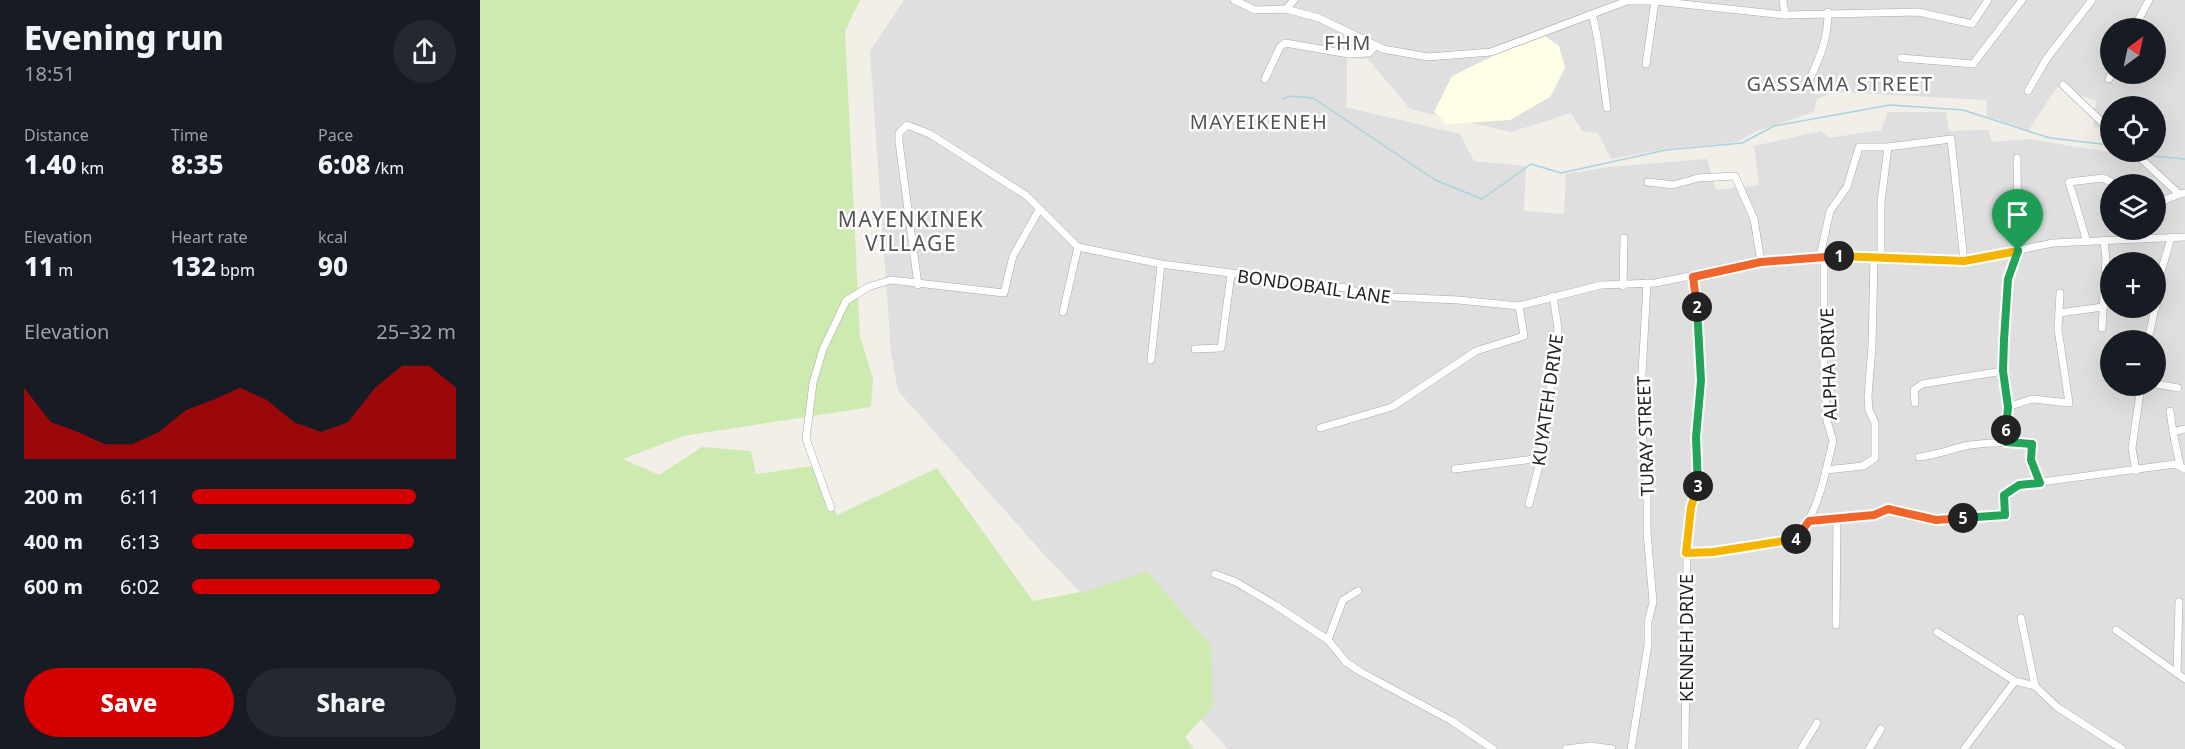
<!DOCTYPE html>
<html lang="en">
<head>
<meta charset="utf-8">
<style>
  :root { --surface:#171b24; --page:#242831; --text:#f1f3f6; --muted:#9ea1a6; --accent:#d40000 }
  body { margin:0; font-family:"Noto Sans",sans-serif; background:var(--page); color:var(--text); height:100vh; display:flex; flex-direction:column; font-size:22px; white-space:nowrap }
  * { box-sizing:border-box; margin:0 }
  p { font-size:20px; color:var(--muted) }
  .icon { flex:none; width:33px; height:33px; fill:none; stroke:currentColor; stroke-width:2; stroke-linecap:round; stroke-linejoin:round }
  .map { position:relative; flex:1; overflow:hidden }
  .drawer { display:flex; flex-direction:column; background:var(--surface); width:480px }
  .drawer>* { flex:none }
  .needle { width:39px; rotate:33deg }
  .buttons { position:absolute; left:1620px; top:18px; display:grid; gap:12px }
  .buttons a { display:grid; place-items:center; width:66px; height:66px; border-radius:50%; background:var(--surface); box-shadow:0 6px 24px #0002; font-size:30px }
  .pin { position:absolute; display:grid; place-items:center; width:51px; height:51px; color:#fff; margin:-62px -26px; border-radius:50% 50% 50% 0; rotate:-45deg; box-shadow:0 0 6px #0007 }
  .pin .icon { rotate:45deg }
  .km { position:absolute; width:30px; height:30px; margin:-15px; border-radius:50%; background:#222; color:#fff; font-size:16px; line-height:30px; text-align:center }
  .round { display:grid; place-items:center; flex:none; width:63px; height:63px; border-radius:32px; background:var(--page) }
  .headline { display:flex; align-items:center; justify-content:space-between; height:102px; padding:0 24px }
  h1 { font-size:33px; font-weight:800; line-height:45px }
  .figures { display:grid; grid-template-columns:repeat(3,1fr); gap:9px; height:102px; padding:6px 24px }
  .figures div { display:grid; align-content:center }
  .figures b { font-size:26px; font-weight:800 }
  .figures small { font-size:16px; font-weight:400 }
  .figures p { font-size:16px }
  .chart { height:168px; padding:12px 24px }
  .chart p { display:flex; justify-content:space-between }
  .chart svg { width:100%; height:108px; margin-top:6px; fill:var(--accent); opacity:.7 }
  .cta { display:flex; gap:12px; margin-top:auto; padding:12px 24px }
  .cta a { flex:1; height:69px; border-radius:36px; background:var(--accent); color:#fff; font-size:24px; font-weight:800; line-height:69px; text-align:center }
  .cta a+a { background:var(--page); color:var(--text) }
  ul { padding:0 24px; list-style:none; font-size:20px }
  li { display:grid; grid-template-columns:96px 72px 1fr; align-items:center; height:45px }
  li i { height:15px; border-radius:8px; background:var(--accent) }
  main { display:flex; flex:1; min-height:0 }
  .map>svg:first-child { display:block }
  .residential { fill:#e0dfdf; fill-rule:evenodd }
  .education { fill:#ffffe5 }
  .grass { fill:#cdebb0 }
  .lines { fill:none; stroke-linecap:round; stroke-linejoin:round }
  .stream { stroke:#aad3df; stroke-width:1.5 }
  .street-casing { stroke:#a9a9a9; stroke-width:8 }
  .street { stroke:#fff; stroke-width:7 }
  .split-1-casing { stroke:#fff; stroke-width:12 }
  .split-2-casing { stroke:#fff; stroke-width:12 }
  .split-3-casing { stroke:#fff; stroke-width:12 }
  .split-4-casing { stroke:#fff; stroke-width:12 }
  .split-5-casing { stroke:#fff; stroke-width:12 }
  .split-6-casing { stroke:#fff; stroke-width:12 }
  .split-7-casing { stroke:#fff; stroke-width:12 }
  .split-1 { stroke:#f5b400; stroke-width:8 }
  .split-2 { stroke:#f0652b; stroke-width:8 }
  .split-3 { stroke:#22a559; stroke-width:8 }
  .split-4 { stroke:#f5b400; stroke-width:8 }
  .split-5 { stroke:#f0652b; stroke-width:8 }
  .split-6 { stroke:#22a559; stroke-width:8 }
  .split-7 { stroke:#22a559; stroke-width:8 }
  .labels { text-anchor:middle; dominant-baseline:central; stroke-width:5; stroke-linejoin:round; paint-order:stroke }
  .street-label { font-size:18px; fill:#222; stroke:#fff }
  .neighbourhood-label { font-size:20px; letter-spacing:1.5px; fill:#555; stroke:#fff }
  .quarter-label { font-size:21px; letter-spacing:1.5px; fill:#555; stroke:#fff }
</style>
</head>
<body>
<main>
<section class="drawer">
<div class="headline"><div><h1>Evening run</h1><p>18:51</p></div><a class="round"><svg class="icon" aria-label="share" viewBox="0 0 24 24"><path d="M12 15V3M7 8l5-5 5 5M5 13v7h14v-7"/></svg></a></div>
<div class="figures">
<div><p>Distance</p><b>1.40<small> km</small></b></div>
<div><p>Time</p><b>8:35</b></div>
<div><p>Pace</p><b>6:08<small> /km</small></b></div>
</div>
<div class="figures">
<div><p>Elevation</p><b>11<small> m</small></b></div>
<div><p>Heart rate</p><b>132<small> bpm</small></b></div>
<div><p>kcal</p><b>90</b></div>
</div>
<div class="chart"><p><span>Elevation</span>25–32 m</p>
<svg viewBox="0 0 160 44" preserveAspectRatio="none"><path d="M0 44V15L10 29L20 33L30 38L40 38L50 33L60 24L70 20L80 15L90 20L100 29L110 33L120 29L130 15L140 6L150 6L160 15V44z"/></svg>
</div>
<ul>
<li><b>200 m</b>6:11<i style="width:85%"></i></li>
<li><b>400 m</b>6:13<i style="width:84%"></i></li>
<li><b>600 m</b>6:02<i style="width:94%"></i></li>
</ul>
<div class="cta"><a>Save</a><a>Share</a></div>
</section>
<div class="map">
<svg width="1705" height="749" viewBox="0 0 1705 749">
  <rect width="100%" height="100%" fill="#f2efe9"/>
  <!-- residential -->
  <path class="residential" d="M424 0H1705V749H748L667 660 569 560 418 391 411 354 390 51ZM1630 28H1676V74H1630ZM867 58 888 59 930 109 1031 132 1091 113 1102 131 1118 133 1131 159 1186 149 1258 142 1277 131 1334 112 1337 99 1356 92 1507 100 1506 116 1549 130 1577 87 1616 101 1613 127 1630 129V106H1676V152H1630L1548 139 1512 142 1509 130 1469 131 1466 112H1408L1401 130 1349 138 1341 131 1274 146 1279 185 1236 190 1227 159 1128 167 1086 174 1084 214 1044 211 1046 166 994 161 980 134 865 107 867 99ZM1630 184H1676V230H1630ZM1630 262H1676V308H1630ZM1630 340H1676V386H1630Z"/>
  <!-- education -->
  <path class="education" d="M1061 33 1079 46 1085 68 1070 97 1030 120 967 124 954 112 972 76Z"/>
  <!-- grass -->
  <path class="grass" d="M0 0H380L365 31 380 337 393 378 391 407 203 436 143 459 179 475 222 447 271 451 276 474 332 466 357 515 457 468 553 601 611 590 667 571 731 646 733 706 705 737 714 749H0Z"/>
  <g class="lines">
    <!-- stream -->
    <g class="stream">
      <path d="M802 99 812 96 833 98 955 180 1002 199 1051 164 1081 173 1186 150 1262 143 1294 126 1410 105 1483 110 1570 138 1630 145"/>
      <path d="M1662 155 1705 159"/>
    </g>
    <!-- street casing -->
    <g class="street-casing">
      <g id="street">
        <path d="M754 0 775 10 806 9 839 18 903 49 948 57 1011 52 1147 1H1175L1305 15 1438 12 1492 24 1508 0"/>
        <path d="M1303 0 1305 15"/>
        <path d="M806 9 814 0"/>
        <path d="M1112 14C1121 45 1122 76 1127 108"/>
        <path d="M1654 28 1669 0"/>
        <path d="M1421 58 1493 64 1542 0"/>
        <path d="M1166 64 1175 1"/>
        <path d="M785 79 800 47 805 43 869 54 889 53 895 46"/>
        <path d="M1629 79 1631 74"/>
        <path d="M1329 81C1340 57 1348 39 1348 12"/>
        <path d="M1583 85 1630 130"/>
        <path d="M1548 91 1567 58 1612 0"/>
        <path d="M1654 152 1699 194"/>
        <path d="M1168 182 1193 185 1218 178 1255 176 1274 219 1281 262"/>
        <path d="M1676 202C1687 202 1694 194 1705 193"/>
        <path d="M1607 242 1589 182 1623 178 1635 184"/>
        <path d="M1340 256 1350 211 1367 187 1379 147H1408L1471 139 1484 261"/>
        <path d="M1344 256V370L1347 421 1353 441 1346 470"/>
        <path d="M1401 258V202L1408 147"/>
        <path d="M438 285 419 142V133L427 125 450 134 547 196 598 247 681 264 866 288 888 296 978 300 1039 306 1121 285 1175 283 1281 262 1340 256 1484 261 1573 243 1705 237"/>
        <path d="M1143 286 1144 238"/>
        <path d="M1676 307 1681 272 1691 238"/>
        <path d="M583 312 598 247"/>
        <path d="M1579 313 1623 307"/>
        <path d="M1622 328 1626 259 1624 241"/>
        <path d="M1668 340 1675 308"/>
        <path d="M715 349 741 348 751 275"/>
        <path d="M671 360 681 264"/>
        <path d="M1676 384 1698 388"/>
        <path d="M1435 403 1434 390 1442 384 1523 371"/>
        <path d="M1528 407 1552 399 1589 403 1578 329 1580 293"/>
        <path d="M1690 411 1693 432"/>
        <path d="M840 428 912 407 996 351 1044 336 1039 306"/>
        <path d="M1526 442 1528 407 1523 371 1528 279 1538 251 1537 158"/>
        <path d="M1439 457C1458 455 1473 448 1490 445 1511 442 1531 442 1552 444L1551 460 1560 483"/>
        <path d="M1700 465 1693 432 1705 429"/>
        <path d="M975 469 1061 458"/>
        <path d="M1656 471 1652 448 1661 386"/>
        <path d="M1049 504 1061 458 1078 328 1073 296"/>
        <path d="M351 508 326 439 333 383 343 349 366 301 388 287 411 280 524 293 533 256 559 210"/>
        <path d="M1329 521 1394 515 1408 509 1433 517 1456 520 1525 515 1524 495 1539 485 1695 464 1705 469"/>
        <path d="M1207 553 1233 552 1316 540C1332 518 1340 497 1346 470L1383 466 1395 458V423L1389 410 1388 397 1392 346 1394 257"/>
        <path d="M735 574 756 582 795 605 848 640 866 662 881 672 972 721 1013 749"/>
        <path d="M1541 618 1555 686 1577 707 1642 749"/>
        <path d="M1356 625 1357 519"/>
        <path d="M1636 630 1705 679"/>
        <path d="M1457 632 1535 681"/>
        <path d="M848 640 863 600 878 591"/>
        <path d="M1697 673 1699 602"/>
        <path d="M1086 749 1111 746 1132 749"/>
        <path d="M1151 749 1168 645V622L1173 602 1167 532V473L1163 453 1162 374 1167 283"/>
        <path d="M1205 749 1207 553 1211 507 1218 487 1216 437 1221 381 1213 277"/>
        <path d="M1321 749 1337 723"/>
        <path d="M1389 749 1401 729"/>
        <path d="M1484 749 1535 681 1555 686"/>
      </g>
    </g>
    <!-- street -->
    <use href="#street" class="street"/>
  </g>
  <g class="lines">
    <!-- split-1 casing -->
    <g class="split-1-casing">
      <path id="split-1" d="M1359 256 1484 261 1538 251"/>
    </g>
    <!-- split-2 casing -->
    <g class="split-2-casing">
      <path id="split-2" d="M1217 307 1213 277 1281 262 1359 256"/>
    </g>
    <!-- split-3 casing -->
    <g class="split-3-casing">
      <path id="split-3" d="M1217 307 1221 381 1216 437 1218 486"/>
    </g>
    <!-- split-4 casing -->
    <g class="split-4-casing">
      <path id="split-4" d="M1218 486 1211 507 1206 553 1233 552 1316 539"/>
    </g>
    <!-- split-5 casing -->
    <g class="split-5-casing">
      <path id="split-5" d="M1316 539 1329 521 1394 515 1408 509 1456 520 1483 518"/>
    </g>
    <!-- split-6 casing -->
    <g class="split-6-casing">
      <path id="split-6" d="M1483 518 1525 515 1524 495 1539 485 1560 483 1551 460 1552 444 1526 442V430"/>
    </g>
    <!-- split-7 casing -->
    <g class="split-7-casing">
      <path id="split-7" d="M1526 430 1528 407 1523 371 1524 340 1528 279 1538 251"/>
    </g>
    <!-- split-1 -->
    <use href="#split-1" class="split-1"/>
    <!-- split-2 -->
    <use href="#split-2" class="split-2"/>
    <!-- split-3 -->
    <use href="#split-3" class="split-3"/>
    <!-- split-4 -->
    <use href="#split-4" class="split-4"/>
    <!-- split-5 -->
    <use href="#split-5" class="split-5"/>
    <!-- split-6 -->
    <use href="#split-6" class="split-6"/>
    <!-- split-7 -->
    <use href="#split-7" class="split-7"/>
  </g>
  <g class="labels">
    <!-- street labels -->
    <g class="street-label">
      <text transform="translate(834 286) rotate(8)">BONDOBAIL LANE</text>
      <text transform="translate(1348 364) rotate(-92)">ALPHA DRIVE</text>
      <text transform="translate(1067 400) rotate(-82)">KUYATEH DRIVE</text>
      <text transform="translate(1165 436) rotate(-92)">TURAY STREET</text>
      <text transform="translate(1206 638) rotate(-90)">KENNEH DRIVE</text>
    </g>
    <!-- neighbourhood labels -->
    <g class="neighbourhood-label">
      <text x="868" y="42">FHM</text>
      <text x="1360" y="83">GASSAMA STREET</text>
      <text x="779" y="121">MAYEIKENEH</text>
    </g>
    <!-- quarter labels -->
    <g class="quarter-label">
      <text x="431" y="219">MAYENKINEK<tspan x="431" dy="24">VILLAGE</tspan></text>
    </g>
  </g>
</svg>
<div class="buttons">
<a><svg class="needle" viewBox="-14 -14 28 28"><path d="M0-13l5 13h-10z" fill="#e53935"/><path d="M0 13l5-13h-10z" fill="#9ea1a6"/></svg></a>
<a><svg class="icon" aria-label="locate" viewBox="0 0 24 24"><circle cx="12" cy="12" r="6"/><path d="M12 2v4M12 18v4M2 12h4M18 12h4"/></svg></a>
<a><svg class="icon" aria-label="layers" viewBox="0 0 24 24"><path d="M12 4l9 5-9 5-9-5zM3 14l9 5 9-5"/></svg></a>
<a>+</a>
<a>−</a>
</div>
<div class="pin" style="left:1538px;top:251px;background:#1e9e55"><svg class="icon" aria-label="arrive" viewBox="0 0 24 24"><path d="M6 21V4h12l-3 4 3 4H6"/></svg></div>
<b class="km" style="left:1359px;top:256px">1</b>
<b class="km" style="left:1217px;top:307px">2</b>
<b class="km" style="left:1218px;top:486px">3</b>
<b class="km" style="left:1316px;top:539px">4</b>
<b class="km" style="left:1483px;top:518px">5</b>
<b class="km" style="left:1526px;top:430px">6</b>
</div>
</main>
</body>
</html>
